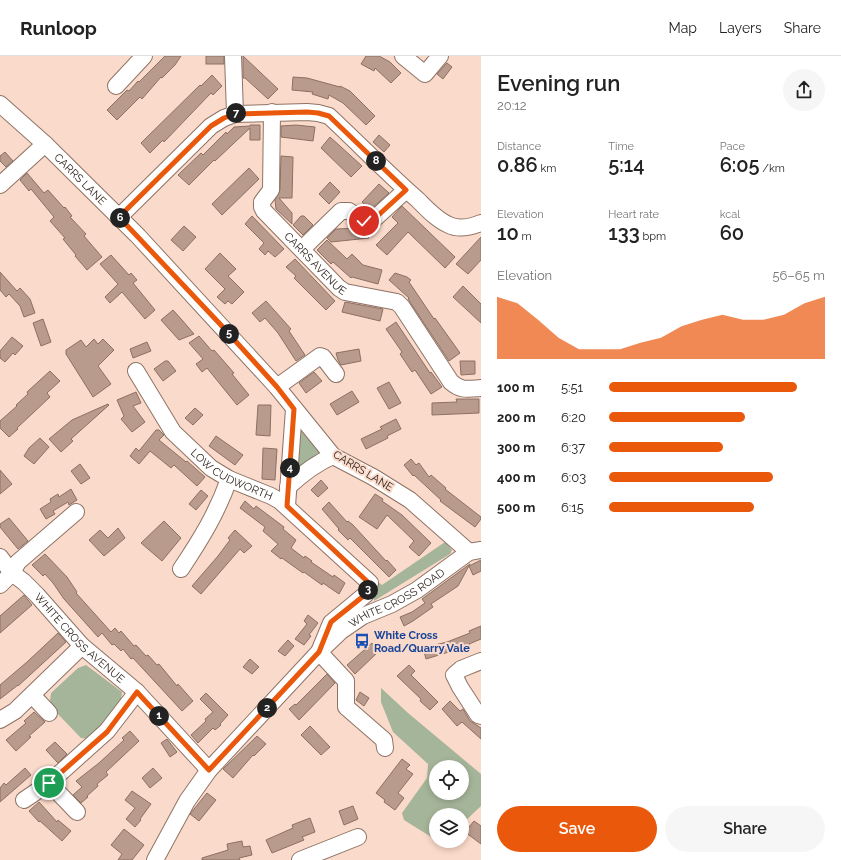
<!DOCTYPE html>
<html lang="en">
<head>
<meta charset="utf-8">
<style>
  :root { --surface:#fff; --page:#f6f6f6; --text:#222; --muted:#767676; --line:#e0e0e0; --accent:#ea580c }
  body { margin:0; font-family:Raleway,sans-serif; background:var(--page); color:var(--text); height:100vh; display:flex; flex-direction:column; font-size:15px; white-space:nowrap }
  * { box-sizing:border-box; margin:0 }
  p { font-size:13px; color:var(--muted) }
  .icon { flex:none; width:22px; height:22px; fill:none; stroke:currentColor; stroke-width:2; stroke-linecap:round; stroke-linejoin:round }
  .map { position:relative; flex:1; overflow:hidden }
  .panel { display:flex; flex-direction:column; background:var(--surface); width:360px }
  .panel>* { flex:none }
  .controls { position:absolute; left:429px; top:704px; display:grid; gap:8px }
  .controls a { display:grid; place-items:center; width:40px; height:40px; border-radius:50%; background:var(--surface); box-shadow:0 2px 6px #0003; font-size:20px }
  .pin { position:absolute; display:grid; place-items:center; width:34px; height:34px; color:#fff; margin:-17px; border:2px solid #fff; border-radius:50%; box-shadow:0 1px 4px #0007 }
  .km { position:absolute; width:20px; height:20px; margin:-10px; border-radius:50%; background:#222; color:#fff; font-size:11px; line-height:20px; text-align:center }
  .round { display:grid; place-items:center; flex:none; width:42px; height:42px; border-radius:21px; background:var(--page) }
  .overview { display:flex; align-items:center; justify-content:space-between; height:68px; padding:0 16px }
  h1 { font-size:22px; font-weight:600; line-height:30px }
  .figures { display:grid; grid-template-columns:repeat(3,1fr); gap:6px; height:68px; padding:4px 16px }
  .figures div { display:grid; align-content:center }
  .figures b { font-size:20px; font-weight:600 }
  .figures small { font-size:11px; font-weight:400 }
  .figures p { font-size:11px }
  .chart { height:112px; padding:8px 16px }
  .chart p { display:flex; justify-content:space-between }
  .chart svg { width:100%; height:72px; margin-top:4px; fill:var(--accent); opacity:.7 }
  .action { display:flex; gap:8px; margin-top:auto; padding:8px 16px }
  .action a { flex:1; height:46px; border-radius:24px; background:var(--accent); color:#fff; font-size:16px; font-weight:600; line-height:46px; text-align:center }
  .action a+a { background:var(--page); color:var(--text) }
  ul { padding:0 16px; list-style:none; font-size:13px }
  li { display:grid; grid-template-columns:64px 48px 1fr; align-items:center; height:30px }
  li i { height:10px; border-radius:5px; background:var(--accent) }
  header { display:flex; align-items:center; gap:24px; box-sizing:border-box; height:56px; padding:0 20px; background:var(--surface); border-bottom:1px solid var(--line) }
  header strong { font-size:19px }
  nav { display:flex; gap:22px; margin-inline-start:auto; font-size:14px }
  main { display:flex; flex:1; min-height:0 }
  .map>svg:first-child { display:block }
  .green { fill:#a5b599; fill-rule:evenodd }
  .building { fill:#b99b8d; stroke:#8d7063 }
  .lines { fill:none; stroke-linecap:round; stroke-linejoin:round }
  .minor-casing { stroke:#8f7365; stroke-width:18 }
  .minor { stroke:#fff; stroke-width:16 }
  .route-casing { stroke:#fff; stroke-width:8 }
  .route { stroke:#ea580c; stroke-width:5 }
  .labels { text-anchor:middle; dominant-baseline:central; stroke-width:4; stroke-linejoin:round; paint-order:stroke }
  .street-label { font-size:11px; fill:#281d17; stroke:#fadaca }
  .transit-label { font-size:11px; font-weight:bold; fill:#164399; stroke:#fadaca; text-anchor:start }
</style>
</head>
<body>
<header>
<strong>Runloop</strong>
<nav><a>Map</a><a>Layers</a><a>Share</a></nav>
</header>
<main>
<div class="map">
<svg width="481" height="804" viewBox="0 0 481 804">
  <rect width="100%" height="100%" fill="#fadaca"/>
  <!-- green -->
  <g class="green">
    <path d="M301 374H304L320 396 294 420 298 377Z"/>
    <path d="M445 486 452 494 450 498 374 545 375 531 374 523 382 529Z"/>
    <path d="M86 609 122 636 121 645 101 673 89 683 81 682 54 654 50 645 51 637 78 612Z"/>
    <path d="M381 632 408 657 481 718V750L462 768V759H436V784L404 764 402 757 427 722 428 708 393 676 381 646ZM436 711H462V737H436Z"/>
  </g>
  <!-- building -->
  <g class="building">
    <path d="M165 0H181L175 9 162 22 161 21 142 43 140 41 117 64 107 54 127 34 129 35 138 25 139 26Z"/>
    <rect x="206" y="0" width="18" height="8"/>
    <path d="M243 0 278 33 268 43 245 22H243Z"/>
    <path d="M366 0H379L390 6 401 17 391 27 375 12 374 15 361 8Z"/>
    <path d="M447 7 452 11 443 23 437 18Z"/>
    <path d="M212 19 222 30 213 39 211 37 164 86 163 84 150 97 141 87 200 29 201 30Z"/>
    <path d="M293 21 307 22 340 31V30L350 35 375 60 366 69 343 47 329 39 328 43 312 38 313 36 292 34Z"/>
    <path d="M250 69H260V84H250V72L215 105 214 104 189 129 178 119 201 97 203 99 226 76 227 78 234 71 250 70Z"/>
    <path d="M296 69 315 71 313 85 281 81V70Z"/>
    <path d="M379 79 390 89 384 96 373 86Z"/>
    <path d="M330 81 362 110 351 121 321 92Z"/>
    <path d="M5 96 13 105 6 111 0 105V100Z"/>
    <path d="M281 100 293 101 292 142H279L292 157V168L276 153 275 144 280 134Z"/>
    <path d="M249 112 259 123 222 159 212 148Z"/>
    <path d="M27 117 44 137 48 134 64 152 65 151 72 160 70 161 86 178 84 180 102 201 87 214 75 200 76 199 63 183 65 182 50 165 54 161 31 133 29 135 20 124Z"/>
    <path d="M330 126 340 136 329 148 319 138Z"/>
    <path d="M379 128 389 137 370 154 362 146Z"/>
    <path d="M402 150 455 201 445 212 408 176 387 199 376 189 398 167 392 161Z"/>
    <path d="M252 160 284 193 275 201 268 195 265 199 259 193 264 187 245 168Z"/>
    <path d="M301 160H304L313 169 303 179 293 169Z"/>
    <path d="M184 170 196 181 183 195 171 184Z"/>
    <path d="M358 172 369 182 331 186 327 182 336 173Z"/>
    <path d="M481 181V204L468 218 456 208Z"/>
    <path d="M327 184 347 203 352 198 363 209 382 214 378 228 352 221 351 222 333 206 331 208 317 194Z"/>
    <path d="M220 197 236 213 228 220 244 236 232 248 228 245 225 248 217 241 225 233 205 213Z"/>
    <path d="M111 199 129 219 131 217 137 224 133 227 155 254 145 263 122 236 110 247 105 241 118 228 100 208Z"/>
    <path d="M295 203 335 245 326 254 294 222 296 220 286 211Z"/>
    <path d="M0 216 17 235 20 232 30 243 35 257 24 261 20 250 9 238 6 241 0 234Z"/>
    <path d="M395 217 407 221 411 224 409 226 434 263 435 262 460 297 449 305 408 243 409 242 389 224Z"/>
    <path d="M463 230 481 248V267L453 241Z"/>
    <path d="M266 245 291 273 289 275 305 299 296 305 278 277 265 262 260 266 252 257Z"/>
    <path d="M345 246 383 253 380 265 342 256Z"/>
    <path d="M173 254 182 264 194 278 179 284 161 264Z"/>
    <path d="M43 263 51 286 41 290 33 267Z"/>
    <path d="M396 266 430 317 431 316 442 331 431 338 415 314 412 316 400 298 402 296 386 273Z"/>
    <path d="M199 280 212 295 214 294 234 317 232 318 249 339 237 349 207 312 202 316 196 308 203 303 189 287Z"/>
    <path d="M12 281 23 290 15 299 13 297 5 306 0 302V295Z"/>
    <path d="M94 283 98 288 103 283 114 294 98 310 111 328 93 341 66 298V294L81 284 86 291Z"/>
    <path d="M147 286 151 295 133 302 130 293Z"/>
    <path d="M359 293 361 305 341 309 338 304 336 297Z"/>
    <path d="M165 305H168L176 315 163 325 154 313Z"/>
    <path d="M460 305H475V318L461 319Z"/>
    <path d="M50 315 60 325 47 337 50 341 17 372 18 373 9 381 0 372V365L17 350 16 349 28 338 27 336Z"/>
    <path d="M314 316 322 325 306 337 299 327Z"/>
    <path d="M389 326 401 347 389 353 377 332Z"/>
    <path d="M352 335 359 346 337 359 330 348Z"/>
    <path d="M136 336 141 347 133 350 145 366 132 376 121 363 124 360 117 344Z"/>
    <path d="M456 343H479V357L432 359V347L457 346Z"/>
    <path d="M108 348 109 349 71 383 73 385 61 396 49 383 72 364Z"/>
    <path d="M258 349H271L270 380 256 379Z"/>
    <path d="M195 352 203 359 193 369 185 362Z"/>
    <path d="M396 363 401 373 387 380 388 382 366 393 361 383 382 373 380 371Z"/>
    <path d="M156 374H159L164 379 159 384 186 406 187 405 205 421 197 430 174 409 171 412 150 395 139 408 130 400 136 392 139 395Z"/>
    <path d="M216 380 243 399 235 409 209 390Z"/>
    <path d="M40 382 49 391 34 408 24 400 29 392Z"/>
    <path d="M263 392 277 393 275 424 262 423Z"/>
    <path d="M411 403 416 409 419 407 429 421 431 419 446 432 445 433 481 461V463L475 471 440 445 441 444 414 419 413 420 404 409Z"/>
    <path d="M80 408 90 422 81 428 71 415Z"/>
    <path d="M0 414 12 428 0 438Z"/>
    <path d="M321 424 328 432 318 441 311 434Z"/>
    <path d="M71 433 77 444 69 449 68 446 53 455 55 458 46 463 40 453 51 446 50 443 58 438 59 441Z"/>
    <path d="M201 434 208 440 196 454 189 448Z"/>
    <path d="M375 438 383 443 382 445 402 459 431 487 419 500 409 491 414 485 387 459 377 473 359 461Z"/>
    <path d="M245 445 254 453 256 450 284 471 283 473 296 484 291 492 304 502 305 500 312 505 311 506 333 521 334 519 345 527 339 538 323 527 322 529 304 516 303 517 282 502 281 503 271 495 278 488 263 475 265 471 240 452Z"/>
    <path d="M329 446 347 466 348 465 353 469 386 505 387 504 396 514 389 521 350 482 348 484 338 474 339 473 322 453Z"/>
    <path d="M9 462 28 485 18 493 0 471V468Z"/>
    <path d="M164 465 181 482 162 505 141 487Z"/>
    <path d="M118 472 125 482 104 500 89 484 100 474 108 482Z"/>
    <path d="M235 474 252 490 244 497 240 493 201 538 192 530 218 500 230 484 228 482Z"/>
    <path d="M45 498 67 521 77 536 76 537 111 576 115 572 119 577 121 575 134 590 136 589 146 600 148 599 157 609 159 608 177 630 178 628 193 645 182 655 133 602 131 603 123 593 121 595 114 588 112 589 102 577 98 581 64 543 53 527 45 518 43 520 32 509Z"/>
    <path d="M481 504V515L473 519 469 510Z"/>
    <path d="M470 508 458 530 431 548 433 551 413 565 404 570 400 561 412 556 425 547 422 543Z"/>
    <path d="M24 539 32 549 0 577V560Z"/>
    <path d="M308 559 318 567 309 579 311 580 304 589 295 583 307 568 304 565Z"/>
    <path d="M481 570V583L469 588 470 590 453 596 452 595 426 603 423 592 447 586 470 577 469 575Z"/>
    <path d="M58 577 66 586 18 630V629L0 643V629L27 606Z"/>
    <path d="M288 584 294 590 285 600 278 595Z"/>
    <path d="M372 587 378 596 355 618 347 609Z"/>
    <path d="M250 603 259 611 252 618 243 611Z"/>
    <path d="M409 609 415 615 411 619 438 646 430 654 420 645 421 643 397 620Z"/>
    <path d="M327 618 335 627 299 664 289 653 295 648 296 649Z"/>
    <path d="M360 636 369 642 364 650 356 644Z"/>
    <path d="M206 637 228 659 220 668 221 669 215 674 213 672 198 687 191 679 206 665 205 663 213 656 200 643Z"/>
    <path d="M450 645 460 655 463 653 470 665 481 672V683L462 666 457 670 442 653Z"/>
    <path d="M34 656 45 666 29 680 31 681 16 695 6 684 26 667 24 665Z"/>
    <path d="M310 670 330 691 321 699 301 679Z"/>
    <path d="M130 675 139 685 106 716 108 719 97 728 98 730 87 740 88 741 81 747 73 739 82 731 76 725 99 707 124 684 122 682Z"/>
    <path d="M257 680 266 688 254 700 253 699 233 722 223 713Z"/>
    <path d="M167 683 177 696 170 701 161 687Z"/>
    <path d="M55 686 67 698 58 707 46 694Z"/>
    <path d="M402 703 410 709 406 713 413 718 398 737 404 742 395 754 384 746 385 744 376 737Z"/>
    <path d="M25 712 31 719 0 746V732L4 727 6 729Z"/>
    <path d="M153 712 162 722 150 732 142 722Z"/>
    <path d="M132 735 151 748 140 763 141 764 135 771 126 763 135 752 125 744Z"/>
    <path d="M207 737 216 744 199 765 190 758Z"/>
    <path d="M39 746 57 766 58 764 71 775 62 785 40 765 39 766 29 755Z"/>
    <path d="M353 750 358 763 344 769 339 755Z"/>
    <path d="M310 762 315 776 302 781 304 784 272 797 266 784 293 772 292 769Z"/>
    <path d="M474 765 481 770V788L465 776Z"/>
    <path d="M124 773 144 789 132 804H118L122 798 111 789Z"/>
    <path d="M242 785 243 791 250 790 252 799 239 802 240 804H202V802L228 794 227 788Z"/>
  </g>
  <g class="lines">
    <!-- minor casing -->
    <g class="minor-casing">
      <g id="minor">
        <path d="M233 0 235 58"/>
        <path d="M403 0 425 18 440 0"/>
        <path d="M116 30 144 0"/>
        <path id="s1" d="M0 48 45 88 138 180 277 331 333 400 373 421 410 444 469 496"/>
        <path id="s2" d="M272 56 271 134 262 146V151L264 155 339 232 345 236 397 246 402 251 451 326C461 335 468 333 481 332"/>
        <path d="M0 129 45 88"/>
        <path d="M119 161 211 70 224 62 235 58 307 56 318 57 329 60C359 88 387 117 418 144 427 153 437 164 449 169 459 174 471 171 481 167"/>
        <path d="M302 193 341 155H349L368 167 373 164 406 134"/>
        <path id="s3" d="M136 315 173 376 211 412 229 423 271 440 280 445 370 527 366 538 331 567 319 596 346 625V651L384 684 385 692"/>
        <path d="M277 331 320 300 323 301 336 318"/>
        <path d="M288 431C302 418 316 407 333 400"/>
        <path d="M287 450 294 353"/>
        <path id="s4" d="M0 501 12 517 24 526 37 539 82 590 137 636 209 714"/>
        <path d="M181 513C201 483 217 457 229 423"/>
        <path d="M0 529 12 517 18 506 76 456"/>
        <path d="M481 605 461 613 454 619 460 631 478 659 481 660"/>
        <path d="M32 639 49 657"/>
        <path d="M0 664 15 655 82 590"/>
        <path d="M49 727 77 756"/>
        <path d="M24 744 49 727 107 675 137 636"/>
        <path id="s5" d="M155 804 187 745 209 714 319 596 341 575 363 560 392 548 417 534 469 496 481 494"/>
        <path d="M300 804 358 781"/>
      </g>
    </g>
    <!-- minor -->
    <use href="#minor" class="minor"/>
  </g>
  <g class="lines">
    <!-- route casing -->
    <g class="route-casing">
      <path id="route" d="M49 727 107 676 137 636 209 714 319 596 331 566 366 538 370 528 287 450 294 353 277 331 220 268 119 161 211 70 224 62 235 58 307 56 318 57 329 60 406 134 373 164 368 167 364 165"/>
    </g>
    <!-- route -->
    <use href="#route" class="route"/>
  </g>
  <!-- icons -->
  <defs>
    <g id="bus-bare" transform="scale(1.2)"><path d="M-5-6H5V4H4V6H2V4H-2V6H-4V4H-5ZM-3.5-4V0h7V-4ZM-3.5 1.2v1.5H-2V1.2ZM2 1.2v1.5H3.5V1.2Z" fill="#1a4fb4" stroke="#fadaca" stroke-width="2.5" paint-order="stroke"/></g>
  </defs>
  <g fill-rule="evenodd">
    <use href="#bus-bare" x="362" y="585"/>
  </g>
  <g class="labels">
    <!-- street labels -->
    <g class="street-label">
      <text stroke="none"><textPath href="#s1" startOffset="110">CARRS LANE</textPath></text>
      <text stroke="none"><textPath href="#s2" startOffset="176">CARRS AVENUE</textPath></text>
      <text transform="translate(363 415) rotate(31)">CARRS LANE</text>
      <text stroke="none"><textPath href="#s3" startOffset="145">LOW CUDWORTH</textPath></text>
      <text stroke="none"><textPath href="#s5" startOffset="362">WHITE CROSS ROAD</textPath></text>
      <text stroke="none"><textPath href="#s4" startOffset="114">WHITE CROSS AVENUE</textPath></text>
    </g>
    <!-- transit labels -->
    <g class="transit-label">
      <text x="374" y="579">White Cross<tspan x="374" dy="13">Road/Quarry Vale</tspan></text>
    </g>
  </g>
</svg>
<div class="controls">
<a><svg class="icon" aria-label="locate" viewBox="0 0 24 24"><circle cx="12" cy="12" r="6"/><path d="M12 2v4M12 18v4M2 12h4M18 12h4"/></svg></a>
<a><svg class="icon" aria-label="layers" viewBox="0 0 24 24"><path d="M12 4l9 5-9 5-9-5zM3 14l9 5 9-5"/></svg></a>
</div>
<div class="pin" style="left:49px;top:727px;background:#1e9e55"><svg class="icon" aria-label="arrive" viewBox="0 0 24 24"><path d="M6 21V4h12l-3 4 3 4H6"/></svg></div>
<div class="pin" style="left:364px;top:165px;background:#d93025"><svg class="icon" aria-label="check" viewBox="0 0 24 24"><path d="M5 12l5 5 9-10"/></svg></div>
<b class="km" style="left:159px;top:660px">1</b>
<b class="km" style="left:267px;top:652px">2</b>
<b class="km" style="left:368px;top:534px">3</b>
<b class="km" style="left:290px;top:412px">4</b>
<b class="km" style="left:229px;top:278px">5</b>
<b class="km" style="left:120px;top:162px">6</b>
<b class="km" style="left:236px;top:57px">7</b>
<b class="km" style="left:376px;top:105px">8</b>
</div>
<section class="panel">
<div class="overview"><div><h1>Evening run</h1><p>20:12</p></div><a class="round"><svg class="icon" aria-label="share" viewBox="0 0 24 24"><path d="M12 15V3M7 8l5-5 5 5M5 13v7h14v-7"/></svg></a></div>
<div class="figures">
<div><p>Distance</p><b>0.86<small> km</small></b></div>
<div><p>Time</p><b>5:14</b></div>
<div><p>Pace</p><b>6:05<small> /km</small></b></div>
</div>
<div class="figures">
<div><p>Elevation</p><b>10<small> m</small></b></div>
<div><p>Heart rate</p><b>133<small> bpm</small></b></div>
<div><p>kcal</p><b>60</b></div>
</div>
<div class="chart"><p><span>Elevation</span>56–65 m</p>
<svg viewBox="0 0 160 44" preserveAspectRatio="none"><path d="M0 44V6L10 10L20 20L30 31L40 38L50 38L60 38L70 34L80 31L90 24L100 20L110 17L120 20L130 20L140 17L150 10L160 6V44z"/></svg>
</div>
<ul>
<li><b>100 m</b>5:51<i style="width:87%"></i></li>
<li><b>200 m</b>6:20<i style="width:63%"></i></li>
<li><b>300 m</b>6:37<i style="width:53%"></i></li>
<li><b>400 m</b>6:03<i style="width:76%"></i></li>
<li><b>500 m</b>6:15<i style="width:67%"></i></li>
</ul>
<div class="action"><a>Save</a><a>Share</a></div>
</section>
</main>
</body>
</html>
